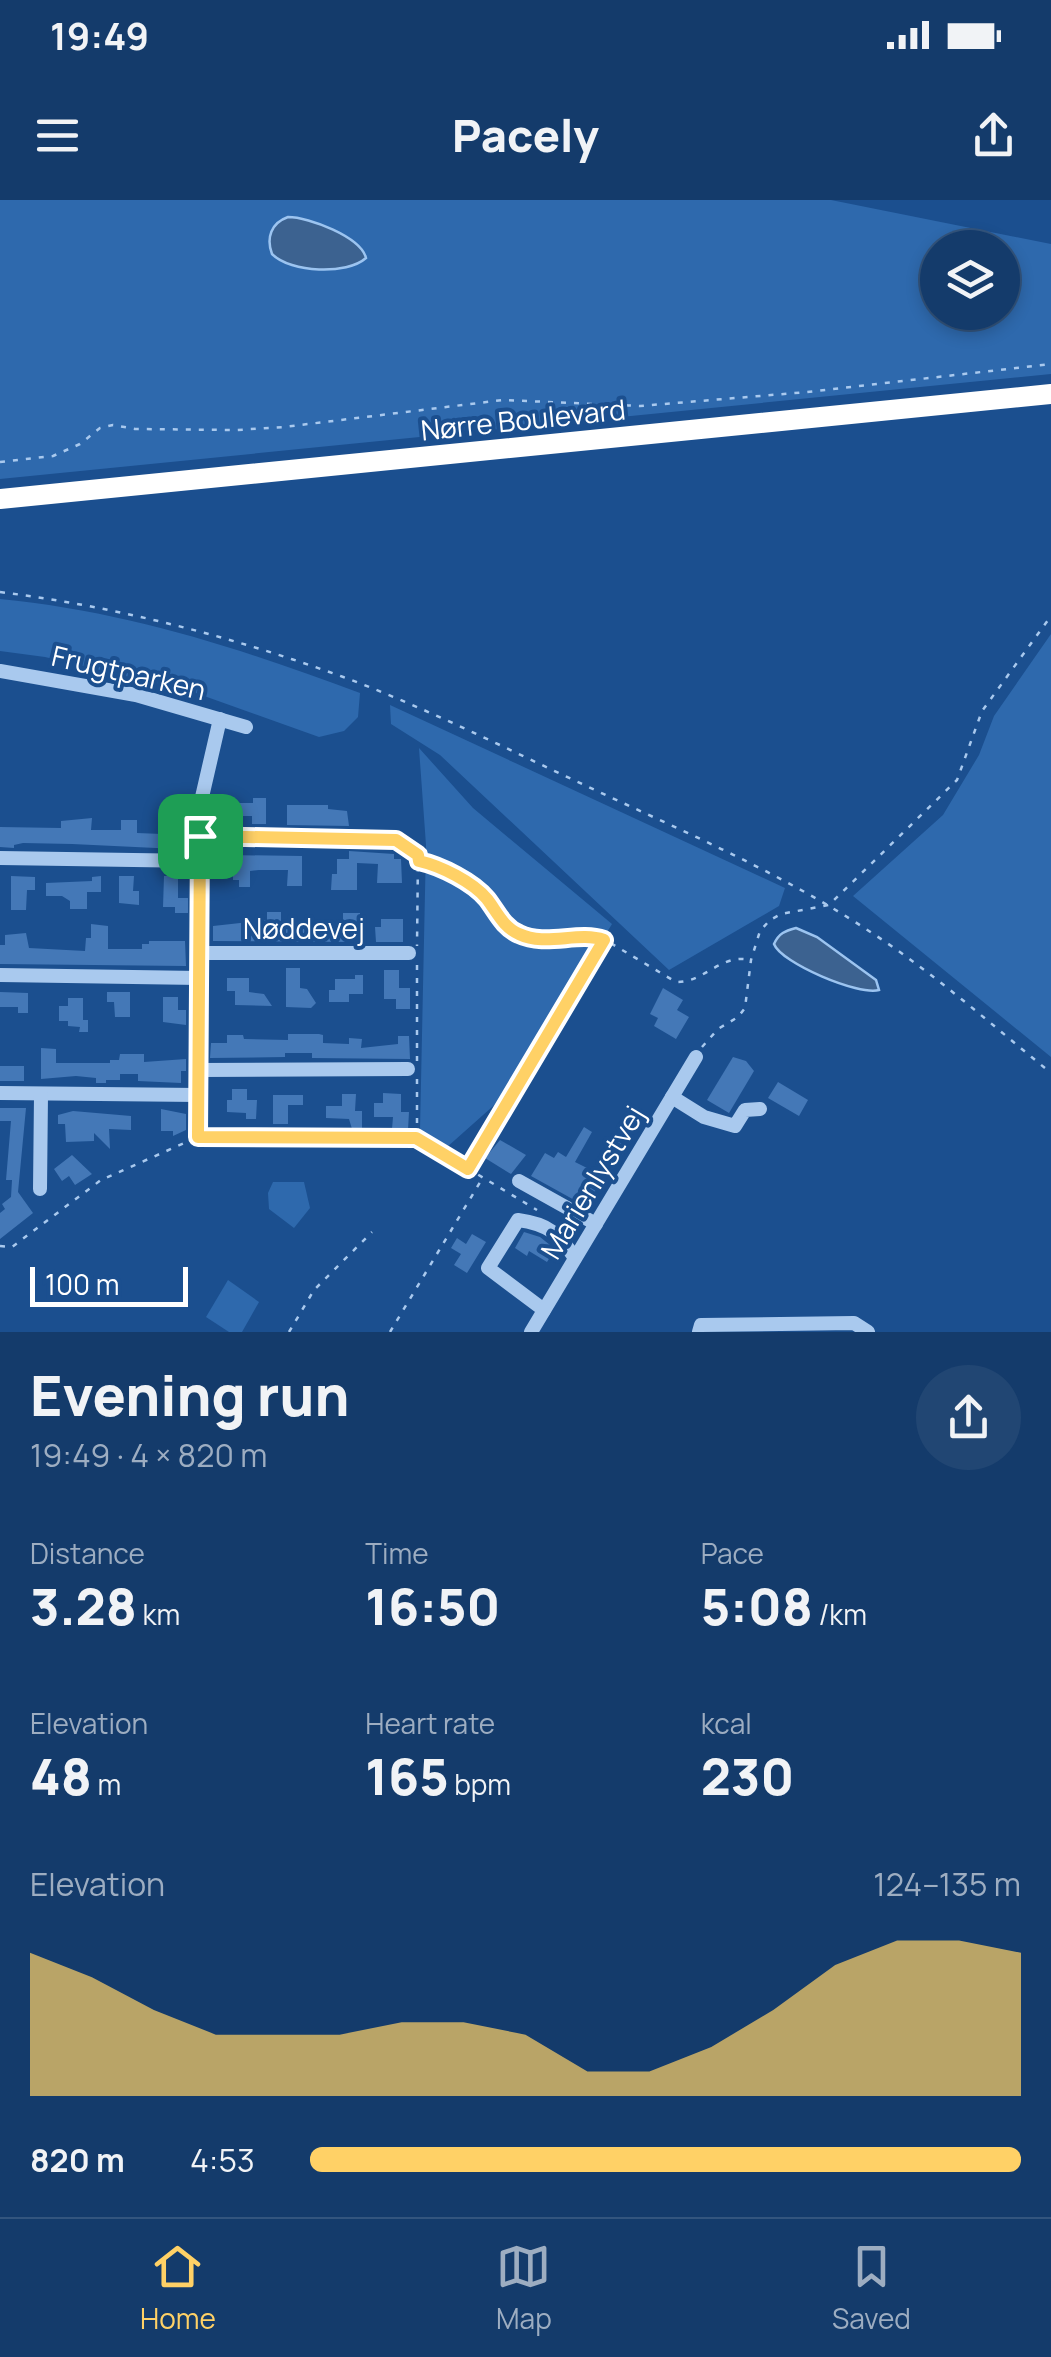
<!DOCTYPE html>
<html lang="en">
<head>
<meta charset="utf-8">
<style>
  :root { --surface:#143b6b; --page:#214673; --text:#f1f3f6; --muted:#9dadc1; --line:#33557e; --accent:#ffd166 }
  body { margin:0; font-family:Manrope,sans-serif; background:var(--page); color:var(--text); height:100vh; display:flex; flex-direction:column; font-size:38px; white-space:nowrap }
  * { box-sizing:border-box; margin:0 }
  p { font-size:32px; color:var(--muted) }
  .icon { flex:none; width:55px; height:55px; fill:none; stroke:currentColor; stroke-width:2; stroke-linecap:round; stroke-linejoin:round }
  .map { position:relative; height:1132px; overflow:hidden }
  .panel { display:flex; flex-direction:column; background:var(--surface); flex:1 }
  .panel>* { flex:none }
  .controls { position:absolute; left:920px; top:30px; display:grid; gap:20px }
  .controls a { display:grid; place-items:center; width:100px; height:100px; border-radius:50%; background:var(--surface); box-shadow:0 5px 15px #0003,0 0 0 2px var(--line); font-size:50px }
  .scale { position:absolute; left:30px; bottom:25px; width:158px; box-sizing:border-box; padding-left:10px; border:5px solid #fff; border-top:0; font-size:28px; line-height:35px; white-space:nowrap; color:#fff; -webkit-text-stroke:8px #1b4f8f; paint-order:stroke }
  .pin { position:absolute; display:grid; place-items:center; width:85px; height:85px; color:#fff; margin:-42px; border-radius:20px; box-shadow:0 5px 15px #0006 }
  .round { display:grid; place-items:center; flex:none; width:105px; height:105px; border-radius:52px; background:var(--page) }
  .overview { display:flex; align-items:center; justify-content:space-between; height:170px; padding:0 30px }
  h1 { font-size:55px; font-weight:800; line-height:75px }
  .figures { display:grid; grid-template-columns:repeat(3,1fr); gap:15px; height:170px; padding:10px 30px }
  .figures div { display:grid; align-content:center }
  .figures b { font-size:50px; font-weight:800 }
  .figures small { font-size:28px; font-weight:400 }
  .figures p { font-size:28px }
  .chart { height:280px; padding:20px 30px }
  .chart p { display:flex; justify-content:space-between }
  .chart svg { width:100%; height:180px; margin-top:10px; fill:var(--accent); opacity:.7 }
  ul { padding:0 30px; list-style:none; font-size:32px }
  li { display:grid; grid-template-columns:160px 120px 1fr; align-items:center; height:75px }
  li i { height:25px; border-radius:12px; background:var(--accent) }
  .status { display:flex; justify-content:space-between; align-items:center; height:70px; padding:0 50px; background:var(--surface); direction:ltr }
  .status svg { height:28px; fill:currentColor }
  header { display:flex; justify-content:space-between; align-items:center; height:130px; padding:0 30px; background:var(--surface); font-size:45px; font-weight:800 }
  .tabs { display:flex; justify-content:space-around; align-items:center; height:140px; border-top:2px solid var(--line); background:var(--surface); font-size:28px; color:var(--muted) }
  .tabs a { display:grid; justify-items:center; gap:5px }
  .tabs .selected { color:var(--accent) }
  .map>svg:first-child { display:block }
  .green { fill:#2e69ad; fill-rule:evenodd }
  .water { fill:#3c6290; stroke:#9cc4f0; stroke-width:2.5 }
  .building { fill:#4478b7 }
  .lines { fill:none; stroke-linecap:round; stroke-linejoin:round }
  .path { stroke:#a9c9ee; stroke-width:2.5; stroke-dasharray:5 8; stroke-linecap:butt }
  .minor { stroke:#a9c9ee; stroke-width:14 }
  .highway { stroke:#fff; stroke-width:20 }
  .route-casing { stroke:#fff; stroke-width:20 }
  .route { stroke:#ffd166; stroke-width:12 }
  .labels { text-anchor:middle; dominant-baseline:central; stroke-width:8; stroke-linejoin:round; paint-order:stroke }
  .street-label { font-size:28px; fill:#fff; stroke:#1b4f8f }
</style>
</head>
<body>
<div class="status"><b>19:49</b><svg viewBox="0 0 49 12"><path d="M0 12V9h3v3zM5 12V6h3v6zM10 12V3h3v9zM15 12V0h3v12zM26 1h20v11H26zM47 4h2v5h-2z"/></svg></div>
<header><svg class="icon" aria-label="menu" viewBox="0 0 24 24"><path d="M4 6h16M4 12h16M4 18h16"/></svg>Pacely<svg class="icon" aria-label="share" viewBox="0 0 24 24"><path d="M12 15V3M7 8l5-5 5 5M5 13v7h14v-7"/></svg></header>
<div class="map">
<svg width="1051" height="1132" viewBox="0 0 1051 1132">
  <rect width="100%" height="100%" fill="#1b4f8f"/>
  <!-- green -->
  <g class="green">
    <path d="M0 0H831L1051 44V174L0 279ZM938 48H1002V112H938Z"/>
    <path d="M0 399C125 411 243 449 360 493L358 517 344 531 319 537 193 492 45 457 0 451Z"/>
    <path d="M1051 434V857L853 696 943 615 979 555 994 516Z"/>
    <path d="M390 505 785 688 779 706 669 770 440 555 391 524Z"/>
    <path d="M419 548 473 608 612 724 510 891 446 948 420 930 426 645Z"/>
    <path d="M273 982H304L310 1008 294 1028 269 1009 268 993Z"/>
    <path d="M228 1080 259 1102 242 1132H229L206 1117Z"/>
  </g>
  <!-- water -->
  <g class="water">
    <path d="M288 17C309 17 361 37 366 58 347 75 291 73 272 54 266 38 271 23 288 17Z"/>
    <path d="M796 728 817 737 876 780 879 790C859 796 781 763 774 744 779 733 785 731 796 728Z"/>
  </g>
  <!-- building -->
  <g class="building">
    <path d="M253 598H266V624H252V616H239V603H253Z"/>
    <path d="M287 605H328V609L347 611 349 626 287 625Z"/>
    <path d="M170 614H189L188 635H181L177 649 72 644 23 643 14 645V648L0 647V627L61 628V621L92 618 91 630H121V620H137V633L162 634V630H170Z"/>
    <path d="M349 651 394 654V659H401L402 683H377L378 664 357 663V690H331L332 674H337V659H349Z"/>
    <path d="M227 655 302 656V686H287L288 670H259L250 671V687H239V680H233V668H227Z"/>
    <path d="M11 676 35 677V690H27L26 710H11Z"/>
    <path d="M101 676V692H87V709H70V701L62 696H46V683L92 681V677Z"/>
    <path d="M119 676H134L133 691H139V705L119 703Z"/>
    <path d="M164 676H178V698H188V713H175V707H163Z"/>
    <path d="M267 712H281V725L321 723V728L343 729V713H360V742L213 741V726L267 720Z"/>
    <path d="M381 719H403V742H376L375 727H381Z"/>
    <path d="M91 724 108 726V749H142V744H149V741H185L186 766 0 764V745H5V735L26 733 29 748 85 751 86 738H91Z"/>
    <path d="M286 768H300V788L307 789 316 803 311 808 286 807Z"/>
    <path d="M384 770H399V788H410V809H396V799H384Z"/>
    <path d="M355 775H363V794H349V802H329V790H335V779H355Z"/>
    <path d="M227 778H249V792L264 794 272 806 235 805V791H227Z"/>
    <path d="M663 788 683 800 677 810 689 817 676 839 654 826 658 818 650 814Z"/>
    <path d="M0 792 28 793V813H18V807H0Z"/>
    <path d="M107 792H130V817H115L114 802H107Z"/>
    <path d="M163 797H178V810H186V825L163 822Z"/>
    <path d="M68 798H83V820H88V832H79L80 827 68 826V821H59V806H68Z"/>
    <path d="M288 834H319L323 835V843L349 844V838L362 839 361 848 398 844V836H409L410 859 312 858V853H285V857L210 858 211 843H227V835H243L244 839 288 840Z"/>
    <path d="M41 848 56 849V863H110V860H119L120 854H144V862L186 859V871H181V883L138 881V874H120V880H106V883H96V878L76 876 41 879Z"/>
    <path d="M733 857 746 861 754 871 729 913 707 900Z"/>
    <rect x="0" y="866" width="24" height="15"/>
    <path d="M778 882 808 900 799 916 768 898Z"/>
    <path d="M232 889H247V900H257L256 919H246V913L227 912V900H232Z"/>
    <path d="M383 893 401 894V912H409L408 930 392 929 393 917H374V903H383Z"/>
    <path d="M342 894H356L355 911H362V929H352L349 919 326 918V906H342Z"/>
    <path d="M273 895H303V905H288V924H273Z"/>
    <path d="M0 908H26L18 992 33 1013 0 1039V1013L5 1009 2 1004 11 997 12 980H6L11 921H0Z"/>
    <path d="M161 909 186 914V930L173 936V931H161Z"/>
    <path d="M73 911 131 916V930L109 929 110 949 94 933V941L66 942 65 924H58V915Z"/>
    <path d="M584 927 592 932 575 962 603 976 587 1007 531 976 545 953 554 958 558 952 566 957Z"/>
    <path d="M614 939 627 947 617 963 604 955Z"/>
    <path d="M500 940 526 955 511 974 485 958Z"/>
    <path d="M72 955 92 974 75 985 69 976 62 981 54 969Z"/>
    <path d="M524 1032 540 1037 555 1049 547 1062 529 1051 527 1056 515 1048Z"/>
    <path d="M472 1034 486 1042 467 1073 454 1065 461 1054 451 1048 457 1038 466 1044Z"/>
  </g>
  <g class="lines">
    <!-- path -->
    <g class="path">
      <path d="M0 262 53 256 80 244 100 228 113 225 135 229 237 230 284 227 503 200 640 206 807 192 1051 164"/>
      <path d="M0 392C118 407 234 437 346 478 431 510 513 552 595 590 689 634 785 675 872 733 935 774 992 825 1051 873"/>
      <path d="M382 640H395L418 655 417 746"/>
      <path d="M419 661 442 669 486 697 498 717 519 734 545 740 602 738 676 782C704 783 721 753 750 760"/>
      <path d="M702 847 718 829 738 817 745 808 751 760 760 731 770 720 781 714 829 705 957 580 982 511 1051 416"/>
      <path d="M417 861V764"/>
      <path d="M417 936V879"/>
      <path d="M198 937V907"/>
      <path d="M469 968 603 743"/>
      <path d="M0 1046 12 1047 101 980 198 937 417 938 537 1010"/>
      <path d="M289 1132 314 1090 372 1032"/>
      <path d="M390 1132 482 979"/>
    </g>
    <!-- minor -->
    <g class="minor">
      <path d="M0 471 136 495 246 527"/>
      <path d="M200 636 373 637"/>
      <path d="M0 658 200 661"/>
      <path d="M199 753H409"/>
      <path d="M0 775 199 778"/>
      <path d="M199 870 408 869"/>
      <path d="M0 893 198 895 202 597 220 519"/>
      <path d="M672 897 704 917 735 926 745 910 760 909"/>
      <path d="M519 981 596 1024"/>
      <path d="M40 989 41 895"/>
      <path d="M544 1110 488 1068 518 1020C548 1024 558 1033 575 1058"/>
      <path d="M531 1132 696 857"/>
      <path d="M699 1132 701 1125 854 1123 868 1132"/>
    </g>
    <!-- highway -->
    <path class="highway" d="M0 299 1051 194"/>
  </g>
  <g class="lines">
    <!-- route casing -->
    <g class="route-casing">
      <path id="route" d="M200 636 396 640 418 655 419 661C441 666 473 682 487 699 497 712 503 727 519 734 546 747 578 731 604 740L468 969 416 938 198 937Z"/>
    </g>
    <!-- route -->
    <use href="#route" class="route"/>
  </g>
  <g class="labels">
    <!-- street labels -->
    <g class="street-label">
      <text transform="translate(523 219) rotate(-6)">Nørre Boulevard</text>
      <text transform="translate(129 472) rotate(13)">Frugtparken</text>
      <text x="304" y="728">Nøddevej</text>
      <text transform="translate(592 982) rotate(-59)">Marienlystvej</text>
    </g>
  </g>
</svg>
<div class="controls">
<a><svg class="icon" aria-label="layers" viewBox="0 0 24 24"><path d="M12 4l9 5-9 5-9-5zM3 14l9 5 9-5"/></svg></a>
</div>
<div class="scale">100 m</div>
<div class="pin" style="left:200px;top:636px;background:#1e9e55"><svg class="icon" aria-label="arrive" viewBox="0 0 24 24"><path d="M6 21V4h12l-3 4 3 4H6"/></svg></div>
</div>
<section class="panel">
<div class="overview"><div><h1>Evening run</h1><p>19:49 · 4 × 820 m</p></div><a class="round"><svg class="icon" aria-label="share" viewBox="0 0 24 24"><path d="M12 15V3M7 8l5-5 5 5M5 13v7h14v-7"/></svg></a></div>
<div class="figures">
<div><p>Distance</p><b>3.28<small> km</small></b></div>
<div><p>Time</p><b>16:50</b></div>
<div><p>Pace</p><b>5:08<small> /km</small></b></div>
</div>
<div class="figures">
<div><p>Elevation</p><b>48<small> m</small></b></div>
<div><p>Heart rate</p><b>165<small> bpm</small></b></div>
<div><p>kcal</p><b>230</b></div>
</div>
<div class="chart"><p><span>Elevation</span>124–135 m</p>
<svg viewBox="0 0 160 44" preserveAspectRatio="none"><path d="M0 44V9L10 15L20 23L30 29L40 29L50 29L60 26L70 26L80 29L90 38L100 38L110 32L120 23L130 12L140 6L150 6L160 9V44z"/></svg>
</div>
<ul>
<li><b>820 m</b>4:53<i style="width:100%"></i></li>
</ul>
</section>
<nav class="tabs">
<a class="selected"><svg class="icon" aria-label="home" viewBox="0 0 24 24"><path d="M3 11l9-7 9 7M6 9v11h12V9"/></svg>Home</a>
<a><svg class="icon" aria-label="map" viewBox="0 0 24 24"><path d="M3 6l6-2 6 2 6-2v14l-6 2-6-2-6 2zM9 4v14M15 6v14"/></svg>Map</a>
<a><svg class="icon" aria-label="saved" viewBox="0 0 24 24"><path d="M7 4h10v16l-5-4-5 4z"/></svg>Saved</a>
</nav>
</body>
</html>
